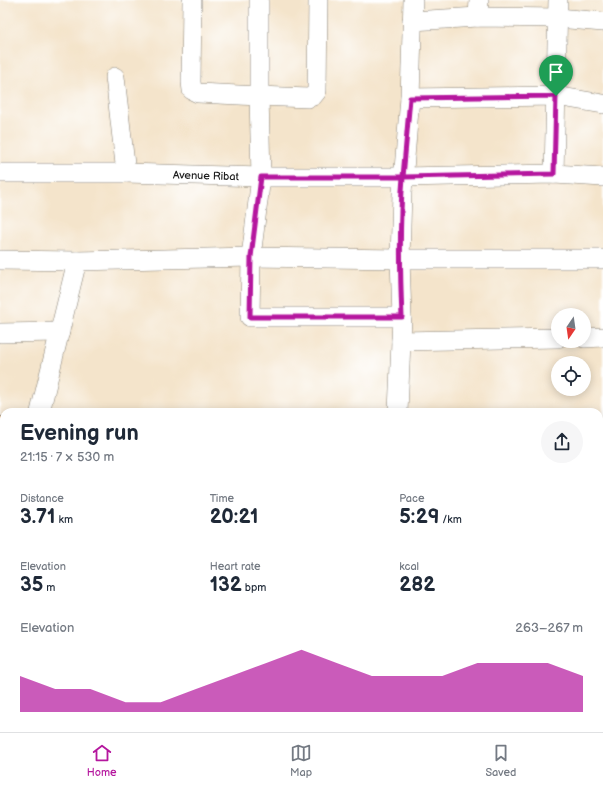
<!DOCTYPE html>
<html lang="en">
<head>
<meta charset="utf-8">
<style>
  :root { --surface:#fff; --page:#f6f6f7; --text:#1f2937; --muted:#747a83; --line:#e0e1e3; --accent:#b5179e }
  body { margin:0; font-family:"Balsamiq Sans",sans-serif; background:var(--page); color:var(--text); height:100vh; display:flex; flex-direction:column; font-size:15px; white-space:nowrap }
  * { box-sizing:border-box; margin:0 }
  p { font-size:13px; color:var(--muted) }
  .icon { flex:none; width:22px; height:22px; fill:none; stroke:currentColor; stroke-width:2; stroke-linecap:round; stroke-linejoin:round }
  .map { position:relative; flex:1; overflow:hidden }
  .side { position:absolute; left:0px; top:408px; width:603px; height:324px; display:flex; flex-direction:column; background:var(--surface); border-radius:12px 12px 0 0; box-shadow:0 2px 10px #0003 }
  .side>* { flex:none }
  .needle { width:26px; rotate:193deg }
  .controls { position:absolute; left:551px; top:308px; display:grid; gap:8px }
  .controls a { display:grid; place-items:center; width:40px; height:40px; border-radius:50%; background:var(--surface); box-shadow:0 2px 10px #0003; font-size:20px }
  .pin { position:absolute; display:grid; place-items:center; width:34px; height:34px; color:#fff; margin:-41px -17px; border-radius:50% 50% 50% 0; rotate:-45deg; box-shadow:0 0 4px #0007 }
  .pin .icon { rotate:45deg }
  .round { display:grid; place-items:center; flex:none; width:42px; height:42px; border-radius:21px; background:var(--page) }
  .summary { display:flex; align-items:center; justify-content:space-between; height:68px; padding:0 20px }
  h1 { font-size:22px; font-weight:600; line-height:30px }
  .stats { display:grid; grid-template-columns:repeat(3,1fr); gap:6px; height:68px; padding:4px 20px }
  .stats div { display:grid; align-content:center }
  .stats b { font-size:20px; font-weight:600 }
  .stats small { font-size:11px; font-weight:400 }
  .stats p { font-size:11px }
  .chart { height:112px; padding:8px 20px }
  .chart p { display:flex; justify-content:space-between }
  .chart svg { width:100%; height:72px; margin-top:4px; fill:var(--accent); opacity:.7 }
  .tabs { display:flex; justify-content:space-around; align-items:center; height:56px; border-top:1px solid var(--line); background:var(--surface); font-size:11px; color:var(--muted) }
  .tabs a { display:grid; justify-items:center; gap:2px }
  .tabs .selected { color:var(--accent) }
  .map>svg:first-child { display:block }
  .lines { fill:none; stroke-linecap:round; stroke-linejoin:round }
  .minor-casing { stroke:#888074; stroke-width:20 }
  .major-casing { stroke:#888074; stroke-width:24 }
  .path { stroke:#888074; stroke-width:2.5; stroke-dasharray:1 3; stroke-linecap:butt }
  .minor { stroke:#fff; stroke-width:19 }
  .major { stroke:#f5bf86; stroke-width:22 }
  .route-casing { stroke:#fff; stroke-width:8 }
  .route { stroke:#b5179e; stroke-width:5 }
  .labels { text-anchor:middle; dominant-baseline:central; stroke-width:3; stroke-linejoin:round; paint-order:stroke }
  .street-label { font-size:11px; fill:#1c1c1c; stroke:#fff }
</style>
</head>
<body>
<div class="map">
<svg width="603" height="732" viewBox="0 0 603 732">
  <rect width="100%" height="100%" fill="#fff"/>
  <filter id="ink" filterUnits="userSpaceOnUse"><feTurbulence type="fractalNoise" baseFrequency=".025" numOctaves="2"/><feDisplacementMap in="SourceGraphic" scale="8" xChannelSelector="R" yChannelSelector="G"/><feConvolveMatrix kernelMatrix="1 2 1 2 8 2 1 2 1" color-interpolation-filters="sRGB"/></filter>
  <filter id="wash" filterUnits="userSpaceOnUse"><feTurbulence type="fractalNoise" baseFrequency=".012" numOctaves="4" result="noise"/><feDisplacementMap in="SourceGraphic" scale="16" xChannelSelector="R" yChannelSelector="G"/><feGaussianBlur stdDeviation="0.9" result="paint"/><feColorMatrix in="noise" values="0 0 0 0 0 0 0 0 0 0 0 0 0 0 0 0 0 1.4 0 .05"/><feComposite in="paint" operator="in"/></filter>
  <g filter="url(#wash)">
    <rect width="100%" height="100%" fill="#f4e4cb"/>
  </g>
  <g filter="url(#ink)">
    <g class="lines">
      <!-- minor casing -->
      <g class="minor-casing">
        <g id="minor">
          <path d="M192 0 191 82 192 90 198 93 259 96 308 98 313 96 317 91 318 0"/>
          <path d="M259 0V96L261 177 251 257 250 317H402"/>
          <path d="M478 17 479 0"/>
          <path d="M412 21 478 17 558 18 603 22"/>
          <path d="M115 77 126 173"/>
          <path d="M410 98 556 96 603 104"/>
          <path id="s1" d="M0 173H126L261 177H403L554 174 603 177"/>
          <path d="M554 174 558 0"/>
          <path d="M0 260 77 261 251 257 400 259H603"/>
          <path d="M0 333 60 332"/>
          <path d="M584 338 603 337"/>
          <path d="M401 341 558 338"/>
          <path d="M40 412 77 261"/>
          <path d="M398 412 401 341 402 317 400 259 402 193 410 98 413 0"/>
          <path d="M0 534H4"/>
          <path d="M599 609H603"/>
          <path d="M0 632 4 635"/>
          <path d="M0 710 4 704"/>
          <path d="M129 728 134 732"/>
          <path d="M398 728 404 732"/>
          <path d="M529 728V732"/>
          <path d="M87 732 90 728"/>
          <path d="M350 732 353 728"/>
        </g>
      </g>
      <!-- major casing -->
      <g class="major-casing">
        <g id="major">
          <path d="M0 428H4"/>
          <path d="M599 441H603"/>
          <path d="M0 446H4"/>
          <path d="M599 457H603"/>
        </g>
      </g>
      <!-- path -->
      <path class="path" d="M0 484 4 483"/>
      <!-- minor -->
      <use href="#minor" class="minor"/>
      <!-- major -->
      <use href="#major" class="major"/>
    </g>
  </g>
  <g class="lines" filter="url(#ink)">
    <!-- route casing -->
    <g class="route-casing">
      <path id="route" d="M556 96 410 98 403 177H261L251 257 250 317H402C400 270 399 224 403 177L554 174 556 96"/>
    </g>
    <!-- route -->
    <use href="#route" class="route"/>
  </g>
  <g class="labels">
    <!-- street labels -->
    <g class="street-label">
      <text stroke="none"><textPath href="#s1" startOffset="206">Avenue Ribat</textPath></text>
    </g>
  </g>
</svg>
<div class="controls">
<a><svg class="needle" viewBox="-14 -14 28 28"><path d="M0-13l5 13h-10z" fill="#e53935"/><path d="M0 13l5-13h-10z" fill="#747a83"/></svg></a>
<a><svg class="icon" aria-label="locate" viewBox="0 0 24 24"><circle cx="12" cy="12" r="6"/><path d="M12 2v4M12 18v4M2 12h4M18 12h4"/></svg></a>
</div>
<div class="pin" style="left:556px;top:96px;background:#1e9e55"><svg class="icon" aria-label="arrive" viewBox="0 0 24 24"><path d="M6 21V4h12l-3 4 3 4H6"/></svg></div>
<section class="side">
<div class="summary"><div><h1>Evening run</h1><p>21:15 · 7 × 530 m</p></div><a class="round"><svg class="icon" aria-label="share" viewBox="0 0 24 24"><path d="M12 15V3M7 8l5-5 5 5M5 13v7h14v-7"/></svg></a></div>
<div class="stats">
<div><p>Distance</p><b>3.71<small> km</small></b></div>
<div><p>Time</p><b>20:21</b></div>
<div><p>Pace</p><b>5:29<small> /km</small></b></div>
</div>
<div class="stats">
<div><p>Elevation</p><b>35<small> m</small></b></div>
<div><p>Heart rate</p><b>132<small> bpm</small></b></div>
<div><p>kcal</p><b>282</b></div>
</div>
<div class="chart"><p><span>Elevation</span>263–267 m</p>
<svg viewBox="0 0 160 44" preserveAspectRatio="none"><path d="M0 44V22L10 30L20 30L30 38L40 38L50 30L60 22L70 14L80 6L90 14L100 22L110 22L120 22L130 14L140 14L150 14L160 22V44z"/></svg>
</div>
</section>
</div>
<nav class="tabs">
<a class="selected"><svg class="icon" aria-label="home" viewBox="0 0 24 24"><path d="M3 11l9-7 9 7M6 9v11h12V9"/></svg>Home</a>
<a><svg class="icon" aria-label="map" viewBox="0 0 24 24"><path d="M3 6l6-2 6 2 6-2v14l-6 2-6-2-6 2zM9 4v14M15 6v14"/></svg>Map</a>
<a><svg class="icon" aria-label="saved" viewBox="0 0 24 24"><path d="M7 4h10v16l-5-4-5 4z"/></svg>Saved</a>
</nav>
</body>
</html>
